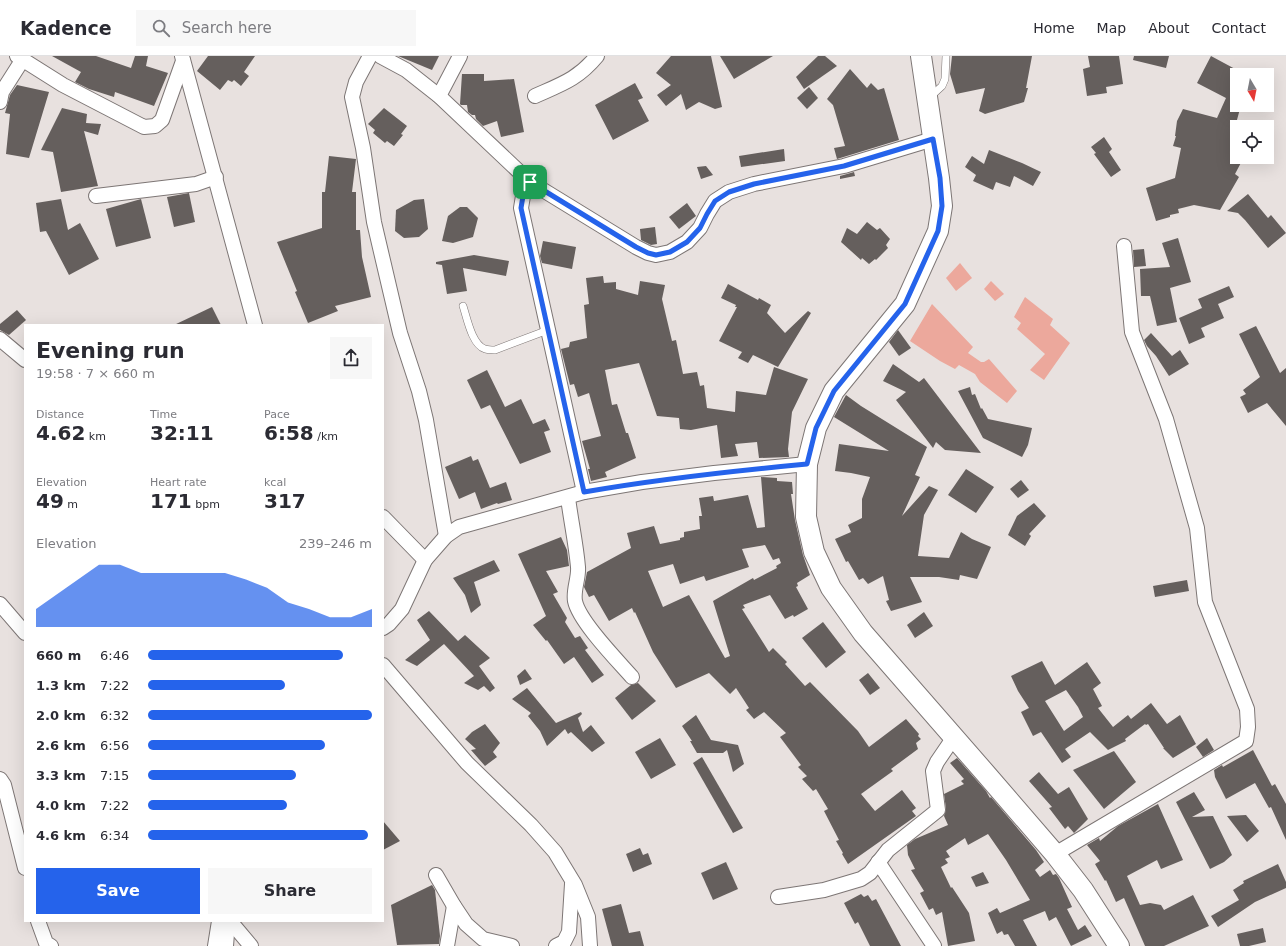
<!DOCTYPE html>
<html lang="en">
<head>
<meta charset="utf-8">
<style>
  :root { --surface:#fff; --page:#f7f7f7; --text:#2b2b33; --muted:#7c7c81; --line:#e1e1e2; --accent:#2563eb }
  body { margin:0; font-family:"DejaVu Sans",sans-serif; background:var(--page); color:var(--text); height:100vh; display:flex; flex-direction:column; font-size:15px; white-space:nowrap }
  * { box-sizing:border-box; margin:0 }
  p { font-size:13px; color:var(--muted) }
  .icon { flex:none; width:22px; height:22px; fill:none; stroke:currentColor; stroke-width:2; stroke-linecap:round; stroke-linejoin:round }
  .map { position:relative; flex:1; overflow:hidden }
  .drawer { position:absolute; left:24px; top:268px; width:360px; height:598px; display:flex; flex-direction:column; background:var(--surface); border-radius:0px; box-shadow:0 4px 16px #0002 }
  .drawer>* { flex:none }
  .needle { width:26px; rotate:170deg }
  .fabs { position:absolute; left:1230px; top:12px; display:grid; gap:8px }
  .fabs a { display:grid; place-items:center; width:44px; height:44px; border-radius:0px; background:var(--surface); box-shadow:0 4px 16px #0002; font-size:20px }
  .pin { position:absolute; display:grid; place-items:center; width:34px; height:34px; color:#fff; margin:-17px; border-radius:8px; box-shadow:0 2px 6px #0006 }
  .round { display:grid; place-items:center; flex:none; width:42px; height:42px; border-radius:0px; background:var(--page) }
  .headline { display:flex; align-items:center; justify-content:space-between; height:68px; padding:0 12px }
  h1 { font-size:22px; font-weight:600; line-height:30px }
  .stats { display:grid; grid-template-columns:repeat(3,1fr); gap:6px; height:68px; padding:4px 12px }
  .stats div { display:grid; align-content:center }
  .stats b { font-size:20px; font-weight:600 }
  .stats small { font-size:11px; font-weight:400 }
  .stats p { font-size:11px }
  .chart { height:112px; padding:8px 12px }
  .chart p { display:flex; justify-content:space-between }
  .chart svg { width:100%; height:72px; margin-top:4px; fill:var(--accent); opacity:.7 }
  .button { display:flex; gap:8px; margin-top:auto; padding:8px 12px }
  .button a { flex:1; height:46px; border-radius:0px; background:var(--accent); color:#fff; font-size:16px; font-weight:600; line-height:46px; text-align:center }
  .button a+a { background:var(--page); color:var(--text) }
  ul { padding:0 12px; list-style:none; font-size:13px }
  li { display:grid; grid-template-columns:64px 48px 1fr; align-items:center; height:30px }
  li i { height:10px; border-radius:5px; background:var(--accent) }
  header { display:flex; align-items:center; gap:24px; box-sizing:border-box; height:56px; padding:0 20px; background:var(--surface); border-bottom:1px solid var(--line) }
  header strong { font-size:19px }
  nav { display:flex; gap:22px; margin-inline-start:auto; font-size:14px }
  .search { width:280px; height:36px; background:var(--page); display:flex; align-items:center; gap:10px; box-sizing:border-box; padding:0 14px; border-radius:0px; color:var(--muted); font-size:15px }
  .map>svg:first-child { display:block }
  .green { fill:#eca89c }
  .building { fill:#655f5d; fill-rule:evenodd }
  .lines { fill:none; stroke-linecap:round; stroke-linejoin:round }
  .service-casing { stroke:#7d7675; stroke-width:8 }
  .minor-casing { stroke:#7d7675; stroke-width:16 }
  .secondary-casing { stroke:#7d7675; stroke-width:22 }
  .service { stroke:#fff; stroke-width:7 }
  .minor { stroke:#fff; stroke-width:14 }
  .secondary { stroke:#fff; stroke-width:20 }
  .route-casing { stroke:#fff; stroke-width:8 }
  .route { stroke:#2563eb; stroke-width:5 }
</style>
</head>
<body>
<header>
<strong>Kadence</strong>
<div class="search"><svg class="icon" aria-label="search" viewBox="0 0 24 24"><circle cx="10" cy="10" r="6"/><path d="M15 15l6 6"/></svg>Search here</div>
<nav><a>Home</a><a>Map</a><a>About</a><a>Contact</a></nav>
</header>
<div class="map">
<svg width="1286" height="890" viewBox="0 0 1286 890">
  <rect width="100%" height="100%" fill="#e8e1df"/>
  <!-- green -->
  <g class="green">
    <path d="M960 207 972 222 956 235 946 222Z"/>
    <path d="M991 225 1004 238 995 245 984 233Z"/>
    <path d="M1025 241 1053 263 1050 269 1070 287 1044 324 1030 314 1045 298 1017 273 1021 267 1014 261Z"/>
    <path d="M932 248 973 291 968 297 981 306H984L989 303 1017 335 1007 347 980 326 975 318 959 309 955 313 940 305 910 285Z"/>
  </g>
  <!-- building -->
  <g class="building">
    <path d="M52 0H96L131 12 135 0H148L146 10 168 17 154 50 115 36 114 41 89 33 75 26 81 16Z"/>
    <path d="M208 0H255L244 16 249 20 241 30 234 24 232 26 228 24 220 34 197 15Z"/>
    <path d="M398 0H439L432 14Z"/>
    <path d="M671 0H711L722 51 715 53 699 46 686 54 681 38 666 50 657 39 671 29 656 17Z"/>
    <path d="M720 0H773L734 23Z"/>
    <path d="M818 0H825L837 10 804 33 796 21Z"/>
    <path d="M952 0H1032L1026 32H1028L1024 46 985 58 979 55 985 32 956 38 950 18Z"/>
    <path d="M1088 0H1119L1123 28 1106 31 1107 37 1087 40 1083 13 1090 11Z"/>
    <path d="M1134 0H1169L1166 12 1133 4Z"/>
    <path d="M1211 0 1237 14V49H1241L1234 75 1237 77V101H1244L1235 118 1239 121 1220 154 1194 149 1178 153 1179 157 1170 159V161L1156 165 1146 132 1175 122 1181 92 1173 90 1176 80H1175L1177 65 1183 53 1217 62 1226 42 1197 27Z"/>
    <path d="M850 13 867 32 871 27 878 34 884 32 899 84 837 103 834 92 845 90 833 49 827 43Z"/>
    <path d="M462 18H484V25L514 23 524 76 501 81 497 65 483 70 476 63 475 59H472L468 56 467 49H461L460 48Z"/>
    <path d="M635 27 643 42 638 44 649 65 613 84 595 49Z"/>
    <path d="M17 29 49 36 29 102 6 98 10 58 5 57 10 39Z"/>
    <path d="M809 31 818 42 807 53 797 42Z"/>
    <path d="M62 52 87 58 86 67 101 68 98 79 84 75 98 130 61 136 53 96 41 94Z"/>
    <path d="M384 52 407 70 401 78 403 79 394 90 387 85 385 87 373 77 375 74 368 68Z"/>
    <path d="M1104 81 1112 93 1109 96 1121 114 1111 121 1094 98 1096 97 1091 91Z"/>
    <path d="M784 93 785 105 741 111 739 100Z"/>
    <path d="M989 94 1022 107 1041 116 1033 130 1014 120 1010 131 996 126 993 134 973 125 976 119 965 111 972 100 984 108Z"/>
    <path d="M329 100 356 103 352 136H356V174H360L362 201 371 241 335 250 338 255 308 267 295 236 297 235 277 186 322 172V136H325Z"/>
    <path d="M706 110 713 119 701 123 697 111Z"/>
    <path d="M854 116 855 120 840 123V120Z"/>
    <path d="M189 137 195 166 174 171 167 141Z"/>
    <path d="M1248 138 1268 162 1271 159 1286 177 1268 192 1245 164 1238 157 1227 155Z"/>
    <path d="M61 143 68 174 80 167 99 203 69 219 46 175 40 176 36 147Z"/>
    <path d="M141 143 151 182 116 191 106 153Z"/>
    <path d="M424 143 428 173 419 181 404 182 395 175 396 154 414 144Z"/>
    <path d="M687 147 696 160 679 173 669 161Z"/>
    <path d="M460 151H467L478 162 473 181 453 187 442 185 448 160Z"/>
    <path d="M867 166 877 174 880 172 890 183 886 189 888 192 876 204 875 203 869 208 862 202 861 204 841 186 847 172 857 178Z"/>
    <path d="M655 171 657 188 651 189 641 184 640 173Z"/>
    <path d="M1178 182 1191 226 1170 232 1177 266 1157 270 1150 240H1141L1140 213 1170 211 1162 187Z"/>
    <path d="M543 185 576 191 572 213 542 207 540 200Z"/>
    <path d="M1144 193 1146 210 1134 211 1133 194Z"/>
    <path d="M474 199 509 205 506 220 463 212 467 235 447 238 442 209 436 208V206Z"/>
    <path d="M603 220 604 227 616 226V233L638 239 640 225 665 229 662 243 672 285 676 284 683 318 697 316 700 330 704 329 707 352 735 356 736 335 766 339 774 311 808 323 792 356 788 393 789 401 759 402 757 386 735 388 738 400 721 402 717 369 691 374 680 373 679 362 657 360 639 307 605 314 612 349 617 348 626 377H628L636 402 605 416 607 421 591 425 588 413H590L582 385 601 380 589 337 578 341 574 328 570 329 561 293 569 291 570 286 587 282 584 249 589 248 586 222Z"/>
    <path d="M728 228 758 244 759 242 771 249 767 257 785 277 808 255 811 257 778 311 753 299 748 307 738 302 742 296 719 285 737 251H735L736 249 721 242Z"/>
    <path d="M1229 230 1234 241 1218 248 1224 262 1201 272 1205 281 1189 288 1179 262 1202 252 1198 243Z"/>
    <path d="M212 251 221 269H174Z"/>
    <path d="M17 254 26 264 9 279 0 274V268Z"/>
    <path d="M1256 270 1280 317 1286 312V370L1267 347 1248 357 1240 341 1246 338 1243 334 1260 321 1239 278Z"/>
    <path d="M898 274 911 292 899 300 889 286Z"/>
    <path d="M1151 277 1172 300 1180 294 1189 308 1169 320 1156 300 1147 290 1144 284Z"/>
    <path d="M893 308 919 326 924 322 981 397 945 394 936 386 933 392 896 344 906 336 883 325Z"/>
    <path d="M487 314 505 351 521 343 533 368 545 363 550 374 544 376 551 396 520 408 490 349 481 353 467 324Z"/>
    <path d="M970 331 972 339 975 338 981 353 982 352 988 363 1032 372 1028 389 1022 401 983 382 958 335Z"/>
    <path d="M846 339 861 350 927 391 915 419 920 421 902 460 929 430 938 434 924 459 918 500 949 502 961 476 972 483 991 491 977 523 960 519 959 524 939 521H910L922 546 891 555 886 545 889 544 883 520 868 528 863 522 859 524 848 505 846 506 835 483 851 476 848 469 862 462V443L870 421 851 417 835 415 839 388 889 395 834 361Z"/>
    <path d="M471 400 473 405 478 403 490 432 506 426 512 444 498 448 497 447 481 453 475 436 459 443 445 411Z"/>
    <path d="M966 413 994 431 976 457 948 439Z"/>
    <path d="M761 421 777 422V425L792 426 793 438H791L795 464 803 499 810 519 797 527 798 530 796 531 808 553 794 561 793 559 785 563 770 539 743 549 745 552 742 553 769 596 773 592 787 606 785 608 805 630 810 626 858 675 869 691 906 663 919 678 918 680 921 683 916 687 918 693 891 713 893 715 861 738 875 755 902 734 916 752 912 755 916 760 848 808 842 798 843 797 836 785 839 784 824 755 828 753 816 733 813 735 802 723 807 720 798 711 801 709 780 681 786 677 764 656 754 663 746 654 749 652 736 632 730 638 709 617 676 632 653 596 635 556 634 557 632 552 609 565 594 539 589 541 584 531 587 516 631 492 627 477 654 470 660 488 680 484V482L684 481V476L700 473 699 460H702L699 442 713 440 714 445 748 439 757 472 765 471ZM765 489 773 504 779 502 781 507 776 510 777 512 754 524 753 522 713 545 730 600 725 602 689 539 663 551 648 515 673 508 680 528 704 520 706 525 749 511 742 493Z"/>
    <path d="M1021 424 1029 434 1018 442 1010 433Z"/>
    <path d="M1034 447 1046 460 1029 478 1031 480 1025 490 1008 479 1017 460Z"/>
    <path d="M561 481 567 494 569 510 546 515 558 536 553 538 567 562 565 566 575 582 580 580 588 592 585 594 604 619 592 627 574 601 564 608 547 584 546 585 533 569 546 560 518 498Z"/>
    <path d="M494 504 500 515 474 526 481 549 471 557 465 539 453 522Z"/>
    <path d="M1187 524 1189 535 1155 541 1153 530Z"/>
    <path d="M429 555 458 585 465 579 490 602 479 610 495 632 490 636 484 630 478 634 464 627 474 620 444 588 417 610 405 604 430 584 417 564Z"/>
    <path d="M924 556 933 570 915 582 907 569Z"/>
    <path d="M823 566 846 596 826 612 802 582Z"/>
    <path d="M1042 605 1055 629 1087 606 1101 627 1093 633 1102 650 1098 652 1113 671 1128 659 1131 663 1151 647 1167 668 1180 659 1196 688 1173 702 1163 692H1164L1148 668 1146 669 1145 668 1125 683 1126 685 1108 694 1090 676 1065 693 1071 701 1062 707 1041 676 1033 680 1021 656 1029 652 1018 635 1011 620ZM1066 634 1078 651 1083 661 1064 675 1045 645Z"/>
    <path d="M525 613 532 623 520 629 517 620Z"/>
    <path d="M868 617 880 632 870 639 859 624Z"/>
    <path d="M638 627 656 645 632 664 615 642 631 629Z"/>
    <path d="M527 632 556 667 581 656 582 658 578 662 583 676 591 669 605 687 592 696 571 676 568 678 565 673 547 690 540 675 528 660 531 657 512 643Z"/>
    <path d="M696 659 711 684 738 689 744 708 733 716 727 694 723 697H697L690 685H692L682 670Z"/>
    <path d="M485 668 500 687 493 696 497 701 485 710 471 694 476 693 465 683 472 676Z"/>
    <path d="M660 682 676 709 651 723 635 696Z"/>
    <path d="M1207 682 1214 694 1203 701 1196 691Z"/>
    <path d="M1253 694 1272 730 1275 728 1286 748V784L1271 751 1269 752 1255 727 1226 743 1215 721 1214 714 1222 709 1223 711Z"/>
    <path d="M1114 695 1136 726 1104 753 1073 714Z"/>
    <path d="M702 701 743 772 733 777 693 707Z"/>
    <path d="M957 702 986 735 990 742 991 741 1036 794 1044 806 1035 814 1040 821 1050 814 1053 819 1056 818 1059 822 1072 851 1067 853 1078 874 1085 869 1092 880 1071 890 1056 861 1049 865 1045 855 1023 864 1037 890H1015L1008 878 1004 879 1002 875 997 878 988 857 997 852 1000 857 1030 844 1006 804 988 778 968 789 965 782 946 795 950 801 945 803 948 807 941 811 951 832 952 831 969 857 975 885 948 890 942 856 936 859 933 852 929 854 920 837 924 835 911 814 915 813 908 799 907 789 915 783 948 769 944 760 946 753 944 738 964 728 961 725 964 723 950 707Z"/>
    <path d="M1039 716 1058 738 1069 731 1088 763 1074 777 1068 770 1065 773 1049 752 1052 751 1029 725Z"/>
    <path d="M1194 736 1205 754 1192 761 1213 760 1232 799 1224 806 1210 813 1176 746Z"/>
    <path d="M1158 748 1183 804 1161 813 1157 804 1127 820 1140 849 1150 847 1161 849 1164 854 1193 839 1209 870 1164 890H1145L1124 842 1116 846 1106 824 1105 825 1095 808 1100 805 1087 789 1099 782 1100 785 1118 770Z"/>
    <path d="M1246 759 1259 775 1247 786 1227 760Z"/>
    <path d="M383 765 400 785 383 794Z"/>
    <path d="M640 792 643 799 648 797 652 808 633 816 626 798Z"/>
    <path d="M726 806 738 833 713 844 701 817Z"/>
    <path d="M1278 808 1286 826V832L1255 846 1218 871 1211 860 1239 844 1233 834 1244 827 1243 825Z"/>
    <path d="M983 816 989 827 976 831 971 821Z"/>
    <path d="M432 829 435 834 440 880 439 888 397 889 391 849Z"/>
    <path d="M861 838 864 841 868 839 872 845 876 843 901 890H870L858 866 855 868 844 847Z"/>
    <path d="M621 848 629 877 640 875 644 890H612L602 853Z"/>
    <path d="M1263 872 1266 886 1249 890H1240L1237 878Z"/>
  </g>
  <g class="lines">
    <!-- service casing -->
    <g class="service-casing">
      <g id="service">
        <path d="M929 42 942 30 945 23 946 0"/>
        <path d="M463 250C467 262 472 289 485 293 488 294 492 294 495 294L548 274"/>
      </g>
    </g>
    <!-- minor casing -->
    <g class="minor-casing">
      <g id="minor">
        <path d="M17 0 63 29 144 71 155 70 162 64 183 5"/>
        <path d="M182 0 255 269"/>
        <path d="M370 0 356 26 352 41 363 92 374 166 400 277 419 335 426 364 446 480"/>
        <path d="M380 0 406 14 439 40 530 126 636 191 648 197 656 199 670 196 687 186 700 172 707 158 715 145 729 136 754 128 844 110 933 83"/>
        <path d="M439 40 460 0"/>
        <path d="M535 40C562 28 578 23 597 0"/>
        <path d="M0 46 2 36 23 3"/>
        <path d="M530 126 523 140 521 152 584 436"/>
        <path d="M96 140 196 128 216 121"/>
        <path d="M0 283 25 304"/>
        <path d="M568 442C571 465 576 488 578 511 579 522 573 534 575 545 579 565 617 604 632 621"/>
        <path d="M383 461 425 504"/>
        <path d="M0 548 25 577"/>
        <path d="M383 572 389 568 402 553 425 504 446 480 459 471 584 436 642 426 714 417 807 408"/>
        <path d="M383 609 467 707 531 769 555 796 575 829 588 861 590 890"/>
        <path d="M0 723 4 729 25 812"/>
        <path d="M1055 798 1246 685 1248 671 1247 653 1205 546 1197 472 1166 363 1132 276 1124 190"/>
        <path d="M878 806 934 890"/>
        <path d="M436 819 454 850 466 868 483 883 512 890"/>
        <path d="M778 841 824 834 861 823 870 817 888 794 938 754 933 715 937 706 954 681"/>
        <path d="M38 865 46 887 51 890"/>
        <path d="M230 865 251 890"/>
        <path d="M215 890 219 865"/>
        <path d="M226 890 228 865"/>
        <path d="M447 890 454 850"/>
        <path d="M556 890 564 886 569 876 572 828"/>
      </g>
    </g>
    <!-- secondary casing -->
    <g class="secondary-casing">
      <path id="secondary" d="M921 0 939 122 942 150 938 175 905 248 834 335 816 372 807 408 806 461 814 496 831 532 863 577 986 718 1055 798 1083 834 1119 890"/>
    </g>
    <!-- service -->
    <use href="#service" class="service"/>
    <!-- minor -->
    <use href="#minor" class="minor"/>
    <!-- secondary -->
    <use href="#secondary" class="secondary"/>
  </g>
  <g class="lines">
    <!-- route casing -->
    <g class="route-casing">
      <path id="route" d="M933 83 940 122 942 150 938 175 905 248 834 335 816 372 807 408C732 415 658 423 584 436L521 152 523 140 530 126 636 191 648 197 656 199 670 196 687 186 700 172 707 158 715 145 729 136 754 128 844 110Z"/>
    </g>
    <!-- route -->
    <use href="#route" class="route"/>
  </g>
</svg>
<div class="fabs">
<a><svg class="needle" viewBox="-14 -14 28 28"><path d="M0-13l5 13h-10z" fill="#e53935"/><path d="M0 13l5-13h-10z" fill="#7c7c81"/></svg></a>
<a><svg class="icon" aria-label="locate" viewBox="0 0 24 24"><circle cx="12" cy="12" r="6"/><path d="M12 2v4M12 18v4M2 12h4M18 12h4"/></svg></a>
</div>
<div class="pin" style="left:530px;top:126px;background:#1e9e55"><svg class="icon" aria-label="arrive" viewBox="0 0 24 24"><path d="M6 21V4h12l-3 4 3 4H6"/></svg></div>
<section class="drawer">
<div class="headline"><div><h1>Evening run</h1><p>19:58 · 7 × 660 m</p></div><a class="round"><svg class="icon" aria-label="share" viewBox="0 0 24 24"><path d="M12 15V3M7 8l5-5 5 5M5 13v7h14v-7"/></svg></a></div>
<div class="stats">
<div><p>Distance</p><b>4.62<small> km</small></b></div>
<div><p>Time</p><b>32:11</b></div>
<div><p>Pace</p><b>6:58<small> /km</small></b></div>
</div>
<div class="stats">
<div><p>Elevation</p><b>49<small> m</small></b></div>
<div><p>Heart rate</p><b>171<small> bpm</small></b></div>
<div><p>kcal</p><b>317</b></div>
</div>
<div class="chart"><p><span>Elevation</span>239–246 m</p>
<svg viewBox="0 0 160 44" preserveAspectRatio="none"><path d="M0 44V33L10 24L20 15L30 6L40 6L50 11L60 11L70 11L80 11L90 11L100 15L110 20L120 29L130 33L140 38L150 38L160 33V44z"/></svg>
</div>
<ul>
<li><b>660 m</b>6:46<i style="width:87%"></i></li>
<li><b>1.3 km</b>7:22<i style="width:61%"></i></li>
<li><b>2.0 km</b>6:32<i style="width:100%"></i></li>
<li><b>2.6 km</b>6:56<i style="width:79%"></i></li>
<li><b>3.3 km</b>7:15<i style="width:66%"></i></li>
<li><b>4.0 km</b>7:22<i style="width:62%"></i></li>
<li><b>4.6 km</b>6:34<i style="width:98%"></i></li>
</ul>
<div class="button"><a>Save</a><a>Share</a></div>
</section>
</div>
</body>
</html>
